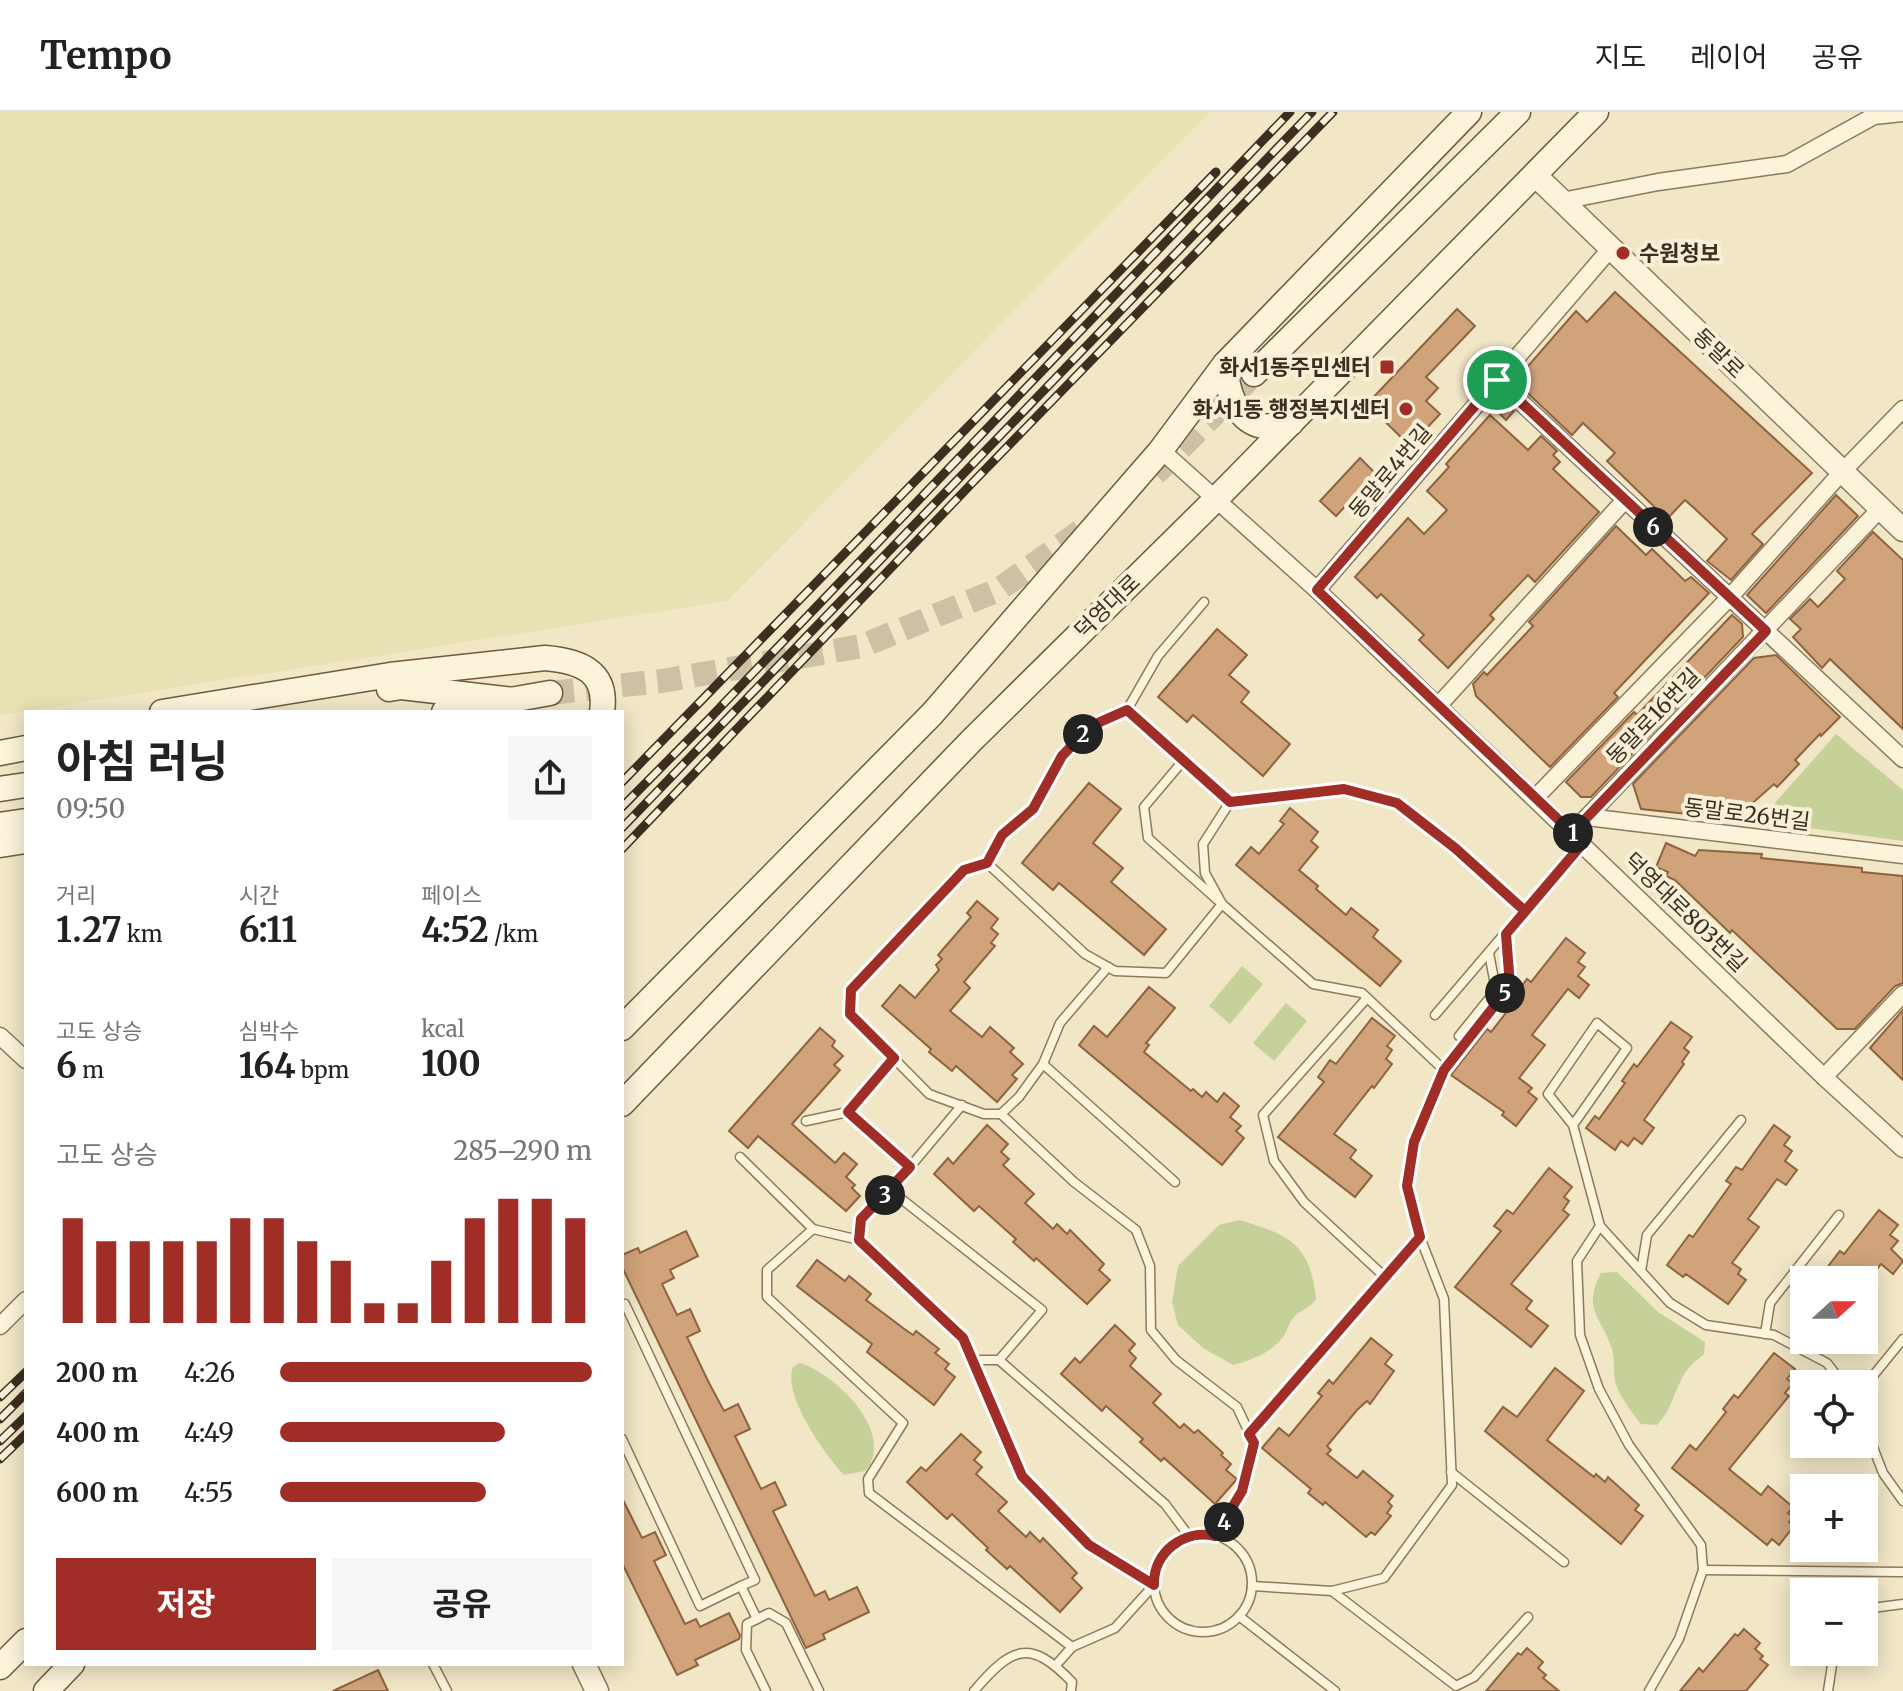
<!DOCTYPE html>
<html lang="ko">
<head>
<meta charset="utf-8">
<style>
  :root { --surface:#fff; --page:#f6f6f6; --text:#222; --muted:#767676; --line:#e0e0e0; --accent:#a02e27 }
  body { margin:0; font-family:Merriweather,"Noto Sans KR",serif; background:var(--page); color:var(--text); height:100vh; display:flex; flex-direction:column; font-size:30px; white-space:nowrap }
  * { box-sizing:border-box; margin:0 }
  p { font-size:26px; color:var(--muted) }
  .icon { flex:none; width:44px; height:44px; fill:none; stroke:currentColor; stroke-width:2; stroke-linecap:round; stroke-linejoin:round }
  .map { position:relative; flex:1; overflow:hidden }
  .drawer { position:absolute; left:24px; top:598px; width:600px; height:956px; display:flex; flex-direction:column; background:var(--surface); border-radius:0px; box-shadow:0 4px 20px #0003 }
  .drawer>* { flex:none }
  .needle { width:52px; rotate:69deg }
  .fabs { position:absolute; left:1790px; top:1154px; display:grid; gap:16px }
  .fabs a { display:grid; place-items:center; width:88px; height:88px; border-radius:0px; background:var(--surface); box-shadow:0 4px 20px #0003; font-size:40px }
  .pin { position:absolute; display:grid; place-items:center; width:68px; height:68px; color:#fff; margin:-34px; border:4px solid #fff; border-radius:50%; box-shadow:0 2px 8px #0007 }
  .km { position:absolute; width:40px; height:40px; margin:-20px; border-radius:50%; background:#222; color:#fff; font-size:22px; line-height:40px; text-align:center }
  .round { display:grid; place-items:center; flex:none; width:84px; height:84px; border-radius:0px; background:var(--page) }
  .overview { display:flex; align-items:center; justify-content:space-between; height:136px; padding:0 32px }
  h1 { font-size:44px; font-weight:700; line-height:60px }
  .metrics { display:grid; grid-template-columns:repeat(3,1fr); gap:12px; height:136px; padding:8px 32px }
  .metrics div { display:grid; align-content:center }
  .metrics b { font-size:34px; font-weight:700 }
  .metrics small { font-size:22px; font-weight:400 }
  .metrics p { font-size:22px }
  .chart { height:224px; padding:16px 32px }
  .chart p { display:flex; justify-content:space-between }
  .chart svg { width:100%; height:144px; margin-top:8px; stroke:var(--accent); stroke-width:6 }
  .action { display:flex; gap:16px; margin-top:auto; padding:16px 32px }
  .action a { flex:1; height:92px; border-radius:0px; background:var(--accent); color:#fff; font-size:32px; font-weight:700; line-height:92px; text-align:center }
  .action a+a { background:var(--page); color:var(--text) }
  ul { padding:0 32px; list-style:none; font-size:26px }
  li { display:grid; grid-template-columns:128px 96px 1fr; align-items:center; height:60px }
  li i { height:20px; border-radius:10px; background:var(--accent) }
  header { display:flex; align-items:center; gap:48px; box-sizing:border-box; height:112px; padding:0 40px; background:var(--surface); border-bottom:2px solid var(--line) }
  header strong { font-size:38px }
  nav { display:flex; gap:44px; margin-inline-start:auto; font-size:28px }
  .map>svg:first-child { display:block }
  .farmland { fill:#e7e1b3 }
  .green { fill:#c6d099 }
  .building { fill:#d0a37a; stroke:#8e633f; stroke-width:2 }
  .lines { fill:none; stroke-linecap:round; stroke-linejoin:round }
  .secondary-tunnel { stroke:#cdc1a5; stroke-width:24; stroke-dasharray:24 12; stroke-linecap:butt }
  .service-casing { stroke:#8d795b; stroke-width:11 }
  .minor-casing { stroke:#8d795b; stroke-width:19 }
  .tertiary-casing { stroke:#8d795b; stroke-width:25 }
  .secondary-casing { stroke:#6f593e; stroke-width:27 }
  .service { stroke:#fbf3da; stroke-width:8 }
  .minor { stroke:#fbf3da; stroke-width:16 }
  .tertiary { stroke:#fbf3da; stroke-width:22 }
  .secondary { stroke:#fbf3da; stroke-width:24 }
  .rail-casing { stroke:#3d2f1f; stroke-width:9 }
  .rail { stroke:#f7f0d6; stroke-width:6; stroke-dasharray:18; stroke-linecap:butt }
  .route-casing { stroke:#fff; stroke-width:16 }
  .route { stroke:#a02e27; stroke-width:10 }
  .poi-dot { fill:#a02e27; stroke:#f7f0d6; stroke-width:3 }
  .labels { text-anchor:middle; dominant-baseline:central; stroke-width:8; stroke-linejoin:round; paint-order:stroke }
  .poi-label { font-size:22px; font-weight:bold; fill:#3d2f1f; stroke:#f7f0d6; text-anchor:end }
  .street-label { font-size:22px; fill:#3d2f1f; stroke:#f7f0d6 }
</style>
</head>
<body>
<header>
<strong>Tempo</strong>
<nav><a>지도</a><a>레이어</a><a>공유</a></nav>
</header>
<div class="map">
<svg width="1903" height="1579" viewBox="0 0 1903 1579">
  <rect width="100%" height="100%" fill="#f1e6c6"/>
  <!-- farmland -->
  <path class="farmland" d="M0 0H1210L727 489 0 603Z"/>
  <!-- green -->
  <g class="green">
    <path d="M1836 622 1903 678V729L1759 709Z"/>
    <path d="M1242 854 1263 872 1230 912 1209 894Z"/>
    <path d="M1286 891 1307 909 1274 949 1253 931Z"/>
    <path d="M1239 1108C1289 1123 1310 1131 1316 1187 1310 1196 1303 1197 1296 1203 1289 1209 1288 1218 1283 1225 1272 1241 1250 1248 1233 1253L1203 1236 1178 1213 1172 1190 1178 1154 1219 1113Z"/>
    <path d="M1617 1160 1658 1200 1705 1230 1704 1242C1697 1248 1690 1253 1685 1261 1673 1280 1673 1296 1657 1313L1641 1312C1631 1299 1619 1284 1615 1269 1613 1258 1615 1247 1612 1237 1601 1204 1582 1197 1601 1161Z"/>
    <path d="M800 1251C836 1262 897 1322 865 1359L844 1363C825 1343 782 1283 793 1255Z"/>
  </g>
  <!-- building -->
  <g class="building">
    <path d="M1615 180 1812 361 1752 422 1763 432 1731 468 1707 449 1727 427 1694 396 1685 388 1667 407 1607 349 1615 341 1583 311 1572 323 1515 269 1576 199 1587 210Z"/>
    <path d="M1457 197 1475 214 1426 265 1438 276 1426 289 1440 302 1410 334 1367 292Z"/>
    <path d="M1503 289 1514 299 1506 308 1495 297Z"/>
    <path d="M1490 303 1528 338 1541 324 1557 339 1553 343 1560 350 1553 357 1599 400 1535 470 1528 463 1490 503 1494 507 1448 556 1419 528 1424 523 1381 482 1377 486 1355 465 1408 406 1424 422 1447 398 1427 379 1449 355 1446 352Z"/>
    <path d="M1360 346 1376 362 1336 404 1320 389Z"/>
    <path d="M1836 383 1858 404 1766 501 1747 483Z"/>
    <path d="M1616 414 1646 443 1652 437 1685 469 1691 465 1709 481 1614 581 1618 585 1550 655 1476 584 1473 572 1484 560 1487 563 1533 514 1529 510Z"/>
    <path d="M1873 420 1903 448V617L1830 547 1822 556 1793 525 1801 517 1790 507 1810 487 1818 495 1845 467 1837 459Z"/>
    <path d="M1732 503 1742 512 1743 525 1591 685H1581L1566 670 1634 600 1637 603Z"/>
    <path d="M1217 517 1247 543 1229 563 1249 580 1241 590 1290 632 1263 664 1193 603 1187 610 1158 585Z"/>
    <path d="M1776 543 1840 605 1821 624 1820 622 1795 648 1799 652 1777 675 1774 672 1738 704 1721 688 1706 704 1641 697 1633 672 1754 546Z"/>
    <path d="M1089 671 1121 697 1093 731 1123 756 1111 770 1166 817 1144 843 1059 771 1053 778 1022 751Z"/>
    <path d="M1290 696 1318 720 1311 729 1318 735 1299 758 1318 774 1316 777 1346 803 1351 796 1378 818 1373 825 1401 849 1380 874 1236 753 1251 735 1259 742 1284 712 1280 709Z"/>
    <path d="M1666 731 1695 744 1699 738 1762 742 1761 746 1862 756V760L1903 764V871L1895 874 1855 917H1837L1732 818 1730 821 1675 768 1666 764 1668 760 1656 755Z"/>
    <path d="M977 789 998 807 991 816 998 822 991 831 995 834 964 870 970 876 950 899 982 925 990 915 1014 936 1010 940 1023 952 1012 963 1017 967 997 990 956 954 952 959 929 940 931 937 882 894 900 873 915 886 939 858 936 853 942 847 938 843 971 805 967 801Z"/>
    <path d="M1566 826 1585 841 1578 850 1585 855 1578 864 1589 873 1579 886 1568 877 1532 923 1545 933 1519 966 1532 976 1528 980 1537 987 1516 1014 1502 1003 1504 1000 1451 963 1487 917 1491 920 1520 883 1517 880 1527 867 1531 870Z"/>
    <path d="M1149 875 1175 896 1146 931 1149 933 1144 940 1191 979 1193 977 1202 985 1206 980 1217 990 1224 981 1239 994 1230 1005 1241 1014 1236 1019 1244 1026 1222 1053 1079 933 1094 914 1107 925Z"/>
    <path d="M1903 898V968L1870 936Z"/>
    <path d="M1372 906 1395 924 1387 934 1392 938 1386 947 1392 952 1374 976 1372 974 1334 1022 1356 1038 1350 1046 1372 1064 1355 1085 1278 1025 1324 970 1318 965 1330 948 1336 952Z"/>
    <path d="M1671 910 1692 925 1684 936 1689 940 1682 950 1684 952 1644 1008 1654 1016 1642 1032 1634 1026 1628 1034 1621 1029 1615 1038 1586 1016 1595 1004 1599 1007 1625 971 1622 969 1634 952 1637 955Z"/>
    <path d="M820 916 835 929 832 934 843 944 834 953 840 958 792 1012 835 1051 844 1041 857 1052 846 1065 855 1073 852 1076 860 1084 846 1099 758 1024 748 1036 729 1019Z"/>
    <path d="M987 1013 1008 1032 1001 1040 1009 1047 1003 1053 1034 1082 1025 1091 1053 1117 1057 1112 1067 1122 1070 1118 1104 1152 1099 1158 1110 1168 1087 1192 1036 1146 1034 1149 1013 1130 1016 1127 979 1094 974 1099 934 1062 948 1046 953 1052Z"/>
    <path d="M1774 1013 1790 1025 1784 1033 1792 1039 1785 1049 1797 1058 1786 1073 1777 1067 1748 1107 1759 1115 1732 1151 1741 1157 1738 1162 1746 1168 1728 1192 1686 1162 1683 1165 1667 1153 1689 1123 1693 1125 1731 1072 1726 1069 1736 1055 1742 1058Z"/>
    <path d="M1549 1056 1572 1075 1564 1085 1569 1089 1563 1098 1569 1103 1511 1172 1532 1189 1526 1197 1548 1214 1531 1235 1455 1175 1501 1119 1494 1114 1507 1098 1513 1102Z"/>
    <path d="M1879 1098 1898 1113 1890 1123 1898 1129 1891 1137 1903 1149 1893 1162 1881 1152 1870 1166 1862 1160 1856 1168H1826L1832 1161 1826 1157 1840 1139 1844 1142Z"/>
    <path d="M686 1119 698 1144 670 1158 674 1166 662 1172 677 1203 690 1197 700 1219 687 1225 709 1271 724 1299 738 1292 750 1317 735 1324 761 1377 775 1370 786 1393 773 1399 815 1484 825 1479 829 1488 857 1475 869 1500 823 1522 825 1527 806 1536 622 1155V1143L638 1136 640 1141Z"/>
    <path d="M817 1148 845 1169 849 1164 871 1182 866 1188 903 1216 913 1223 916 1219 939 1237 935 1241 949 1252 945 1257 955 1265 934 1293 867 1240 872 1232 797 1174Z"/>
    <path d="M1115 1213 1135 1232 1129 1239 1136 1246 1130 1254 1161 1282 1153 1291 1180 1316 1184 1312 1194 1321 1198 1318 1223 1341 1221 1343 1231 1352 1226 1358 1237 1367 1215 1392 1164 1346 1161 1349 1140 1330 1143 1327 1106 1294 1102 1299 1061 1262 1075 1246 1080 1251Z"/>
    <path d="M1371 1226 1392 1243 1385 1252 1394 1259 1370 1292 1367 1289 1357 1298 1327 1334 1331 1338 1327 1342 1357 1366 1363 1359 1393 1384 1388 1390 1392 1394 1387 1401 1391 1404 1375 1423 1371 1420 1366 1425 1325 1390 1323 1393 1308 1381 1311 1377 1262 1336 1279 1316 1289 1324 1322 1284 1318 1281 1329 1268 1333 1272Z"/>
    <path d="M1774 1241 1795 1257 1787 1267 1793 1271 1785 1281 1789 1284 1729 1357 1761 1383 1768 1374 1793 1395 1788 1401 1793 1405 1789 1410 1794 1414 1779 1433 1772 1427 1767 1433 1672 1356 1690 1333 1696 1338 1726 1300 1723 1297 1734 1283 1738 1286Z"/>
    <path d="M1555 1256 1584 1279 1547 1328 1594 1365 1596 1362 1605 1370 1608 1365 1639 1393 1635 1398 1643 1404 1621 1432 1485 1319 1503 1295 1517 1305Z"/>
    <path d="M961 1322 981 1340 974 1348 982 1355 976 1362 1007 1390 998 1399 1026 1425 1030 1420 1040 1430 1043 1426 1077 1461 1072 1466 1082 1476 1060 1500 1010 1454 1007 1457 986 1438 988 1436 952 1402 947 1407 907 1370 921 1355 926 1359Z"/>
    <path d="M622 1386 642 1426 655 1420 666 1443 654 1449 685 1512 696 1507 700 1515 729 1501 740 1523 739 1527 695 1548 698 1553 677 1563 622 1451Z"/>
    <path d="M1744 1517 1760 1531 1755 1537 1763 1544 1760 1547 1768 1553 1746 1579H1680L1699 1556 1703 1560 1735 1522 1738 1524Z"/>
    <path d="M1527 1536 1543 1550 1538 1556 1546 1563 1543 1566 1559 1579H1486L1518 1541 1521 1543Z"/>
    <path d="M378 1558 388 1579H333Z"/>
  </g>
  <g class="lines">
    <!-- secondary-tunnel -->
    <g class="secondary-tunnel">
      <path d="M1155 362 1254 262"/>
      <path d="M550 581 662 569 862 534 998 478 1091 412"/>
    </g>
    <!-- service casing -->
    <g class="service-casing">
      <g id="service">
        <path d="M1127 598 1230 690 1203 732 1205 761 1222 792 1313 872 1362 881 1444 958 1414 1030 1407 1074 1420 1125 1444 1187 1452 1373 1384 1466 1332 1479 1252 1474"/>
        <path d="M1230 690 1344 677 1397 691 1455 736 1525 799"/>
        <path d="M987 751 1002 723 1033 697 1062 644 1091 614 1127 598 1158 544 1204 490"/>
        <path d="M1108 855 1060 911 1043 952 1175 1070"/>
        <path d="M1367 886 1263 1003 1274 1049 1304 1090 1385 1165"/>
        <path d="M1435 903 1582 731"/>
        <path d="M1459 924 1496 878 1489 841"/>
        <path d="M1043 952 1019 985 1001 1002H984L929 982 850 902 851 878 964 758 987 751 1085 842 1115 859 1166 861 1222 792 1148 726 1144 695 1183 649"/>
        <path d="M1444 958 1510 874 1506 822"/>
        <path d="M848 1000 910 1055 861 1107 859 1128"/>
        <path d="M1001 1002 1074 1070 1136 1118 1150 1154 1151 1218 1176 1248 1237 1295 1254 1331 1242 1379 1215 1424"/>
        <path d="M806 1009 848 1000 894 946"/>
        <path d="M1573 1013 1627 936 1597 911 1548 982 1573 1013 1600 1114 1577 1149 1580 1223 1599 1277 1629 1333 1701 1433 1703 1458 1679 1527 1649 1579"/>
        <path d="M740 1045 813 1117 767 1158V1185L903 1311 868 1367 869 1381 1072 1535 1056 1553"/>
        <path d="M910 1055 962 993"/>
        <path d="M890 1078 1042 1198 999 1248H973"/>
        <path d="M1600 1114 1670 1191 1706 1213 1774 1223 1827 1251 1843 1272"/>
        <path d="M813 1117 859 1128 963 1226 1022 1364 1089 1433 1154 1473 1115 1516 1072 1535"/>
        <path d="M1641 1159 1647 1123 1741 1008"/>
        <path d="M625 1192 755 1468 741 1474 757 1507"/>
        <path d="M1765 1222 1770 1191 1839 1103"/>
        <path d="M999 1248 1165 1392 1189 1424"/>
        <path d="M1864 1275 1903 1227"/>
        <path d="M1864 1312 1883 1361 1903 1389"/>
        <path d="M1249 1322 1420 1125"/>
        <path d="M622 1327 700 1494 741 1474"/>
        <path d="M1451 1360 1564 1450"/>
        <circle cx="1203" cy="1471" r="49"/>
        <path d="M1703 1458 1903 1460"/>
        <path d="M1332 1479 1456 1574 1474 1565 1528 1505"/>
        <path d="M1864 1497 1903 1492"/>
        <path d="M1239 1504 1335 1579"/>
        <path d="M433 1552 447 1579"/>
        <path d="M766 1579 746 1538 747 1512 769 1501 786 1511 819 1579"/>
        <path d="M974 1579C1011 1536 1029 1525 1072 1570L1071 1579"/>
        <path d="M1828 1579 1834 1540"/>
      </g>
    </g>
    <!-- minor casing -->
    <g class="minor-casing">
      <g id="minor">
        <path d="M1562 89 1658 70 1787 52 1874 4 1903 1"/>
        <path d="M1497 268 1903 647"/>
        <path d="M1161 338 1317 478 1824 965 1903 1037"/>
        <path d="M1317 478 1611 136"/>
        <path d="M1438 594 1624 389"/>
        <path d="M1536 685 1729 486 1841 361 1903 297"/>
        <path d="M1587 705 1903 743"/>
        <path d="M1572 721 1880 397"/>
        <path d="M0 924 26 948"/>
        <path d="M1824 965 1903 882"/>
        <path d="M0 1214 26 1188"/>
      </g>
    </g>
    <!-- tertiary casing -->
    <g class="tertiary-casing">
      <g id="tertiary">
        <path d="M1535 63 1903 418"/>
        <path d="M584 1552 597 1579"/>
      </g>
    </g>
    <!-- secondary casing -->
    <g class="secondary-casing">
      <g id="secondary">
        <path d="M1225 252C1228 292 1245 326 1291 311"/>
        <path d="M1254 262 1518 0"/>
        <path d="M389 577 401 575 514 588"/>
        <path d="M162 600 390 563 545 546C580 549 608 559 602 600"/>
        <path d="M444 600 550 581"/>
        <path d="M0 641 26 636"/>
        <path d="M0 677 26 673"/>
        <path d="M0 713 26 709"/>
        <path d="M0 733 26 729"/>
        <path d="M622 916 932 602 1161 338 1225 252 1469 0"/>
        <path d="M622 992 971 629 1215 388 1596 0"/>
        <path d="M0 1555 26 1529"/>
        <path d="M46 1579 72 1552"/>
      </g>
    </g>
    <!-- service -->
    <use href="#service" class="service"/>
    <!-- minor -->
    <use href="#minor" class="minor"/>
    <!-- tertiary -->
    <use href="#tertiary" class="tertiary"/>
    <!-- secondary -->
    <use href="#secondary" class="secondary"/>
    <!-- rail casing -->
    <g class="rail-casing">
      <g id="rail">
        <path d="M622 670 1216 60"/>
        <path d="M622 695 709 607 1290 0"/>
        <path d="M622 716 1312 0"/>
        <path d="M622 737 976 367 1333 0"/>
        <path d="M0 1285 26 1260"/>
        <path d="M0 1307 26 1281"/>
        <path d="M0 1329 26 1304"/>
        <path d="M0 1347 26 1322"/>
      </g>
    </g>
    <!-- rail -->
    <use href="#rail" class="rail"/>
  </g>
  <g class="lines">
    <!-- route casing -->
    <g class="route-casing">
      <path id="route" d="M1497 268 1317 478 1583 731 1525 799 1455 736 1397 691 1344 677 1230 690 1127 598 1091 614 1062 644 1033 697 1002 723 987 751 964 758 851 878 850 902 894 946 848 1000 910 1055 861 1107 859 1128 963 1226 1022 1364 1089 1433 1154 1473C1153 1440 1184 1417 1215 1424L1242 1379 1254 1331 1249 1322 1420 1125 1407 1074 1414 1030 1444 958 1510 874 1506 822 1583 731 1572 721 1766 519 1497 268"/>
    </g>
    <!-- route -->
    <use href="#route" class="route"/>
  </g>
  <!-- markers -->
  <g class="poi-dot">
    <circle cx="1623" cy="141" r="8"/>
    <rect x="1379" y="247" width="16" height="16" rx="4"/>
    <circle cx="1406" cy="297" r="8"/>
  </g>
  <g class="labels">
    <!-- poi labels -->
    <g class="poi-label">
      <text x="1639" y="141" text-anchor="start">수원청보</text>
      <text x="1371" y="255">화서1동주민센터</text>
      <text x="1390" y="297">화서1동 행정복지센터</text>
    </g>
    <!-- street labels -->
    <g class="street-label">
      <text transform="translate(1719 241) rotate(44)">동말로</text>
      <text transform="translate(1390 359) rotate(-50)">동말로4번길</text>
      <text transform="translate(1107 494) rotate(-44)">덕영대로</text>
      <text transform="translate(1653 604) rotate(-46)">동말로16번길</text>
      <text transform="translate(1747 702) rotate(7)">동말로26번길</text>
      <text transform="translate(1686 800) rotate(44)">덕영대로803번길</text>
    </g>
  </g>
</svg>
<div class="fabs">
<a><svg class="needle" viewBox="-14 -14 28 28"><path d="M0-13l5 13h-10z" fill="#e53935"/><path d="M0 13l5-13h-10z" fill="#767676"/></svg></a>
<a><svg class="icon" aria-label="locate" viewBox="0 0 24 24"><circle cx="12" cy="12" r="6"/><path d="M12 2v4M12 18v4M2 12h4M18 12h4"/></svg></a>
<a>+</a>
<a>−</a>
</div>
<div class="pin" style="left:1497px;top:268px;background:#1e9e55"><svg class="icon" aria-label="arrive" viewBox="0 0 24 24"><path d="M6 21V4h12l-3 4 3 4H6"/></svg></div>
<b class="km" style="left:1573px;top:721px">1</b>
<b class="km" style="left:1083px;top:622px">2</b>
<b class="km" style="left:885px;top:1083px">3</b>
<b class="km" style="left:1224px;top:1410px">4</b>
<b class="km" style="left:1505px;top:881px">5</b>
<b class="km" style="left:1653px;top:415px">6</b>
<section class="drawer">
<div class="overview"><div><h1>아침 러닝</h1><p>09:50</p></div><a class="round"><svg class="icon" aria-label="share" viewBox="0 0 24 24"><path d="M12 15V3M7 8l5-5 5 5M5 13v7h14v-7"/></svg></a></div>
<div class="metrics">
<div><p>거리</p><b>1.27<small> km</small></b></div>
<div><p>시간</p><b>6:11</b></div>
<div><p>페이스</p><b>4:52<small> /km</small></b></div>
</div>
<div class="metrics">
<div><p>고도 상승</p><b>6<small> m</small></b></div>
<div><p>심박수</p><b>164<small> bpm</small></b></div>
<div><p>kcal</p><b>100</b></div>
</div>
<div class="chart"><p><span>고도 상승</span>285–290 m</p>
<svg viewBox="0 0 160 44" preserveAspectRatio="none"><path d="M5 44V12M15 44V19M25 44V19M35 44V19M45 44V19M55 44V12M65 44V12M75 44V19M85 44V25M95 44V38M105 44V38M115 44V25M125 44V12M135 44V6M145 44V6M155 44V12"/></svg>
</div>
<ul>
<li><b>200 m</b>4:26<i style="width:100%"></i></li>
<li><b>400 m</b>4:49<i style="width:72%"></i></li>
<li><b>600 m</b>4:55<i style="width:66%"></i></li>
</ul>
<div class="action"><a>저장</a><a>공유</a></div>
</section>
</div>
</body>
</html>
